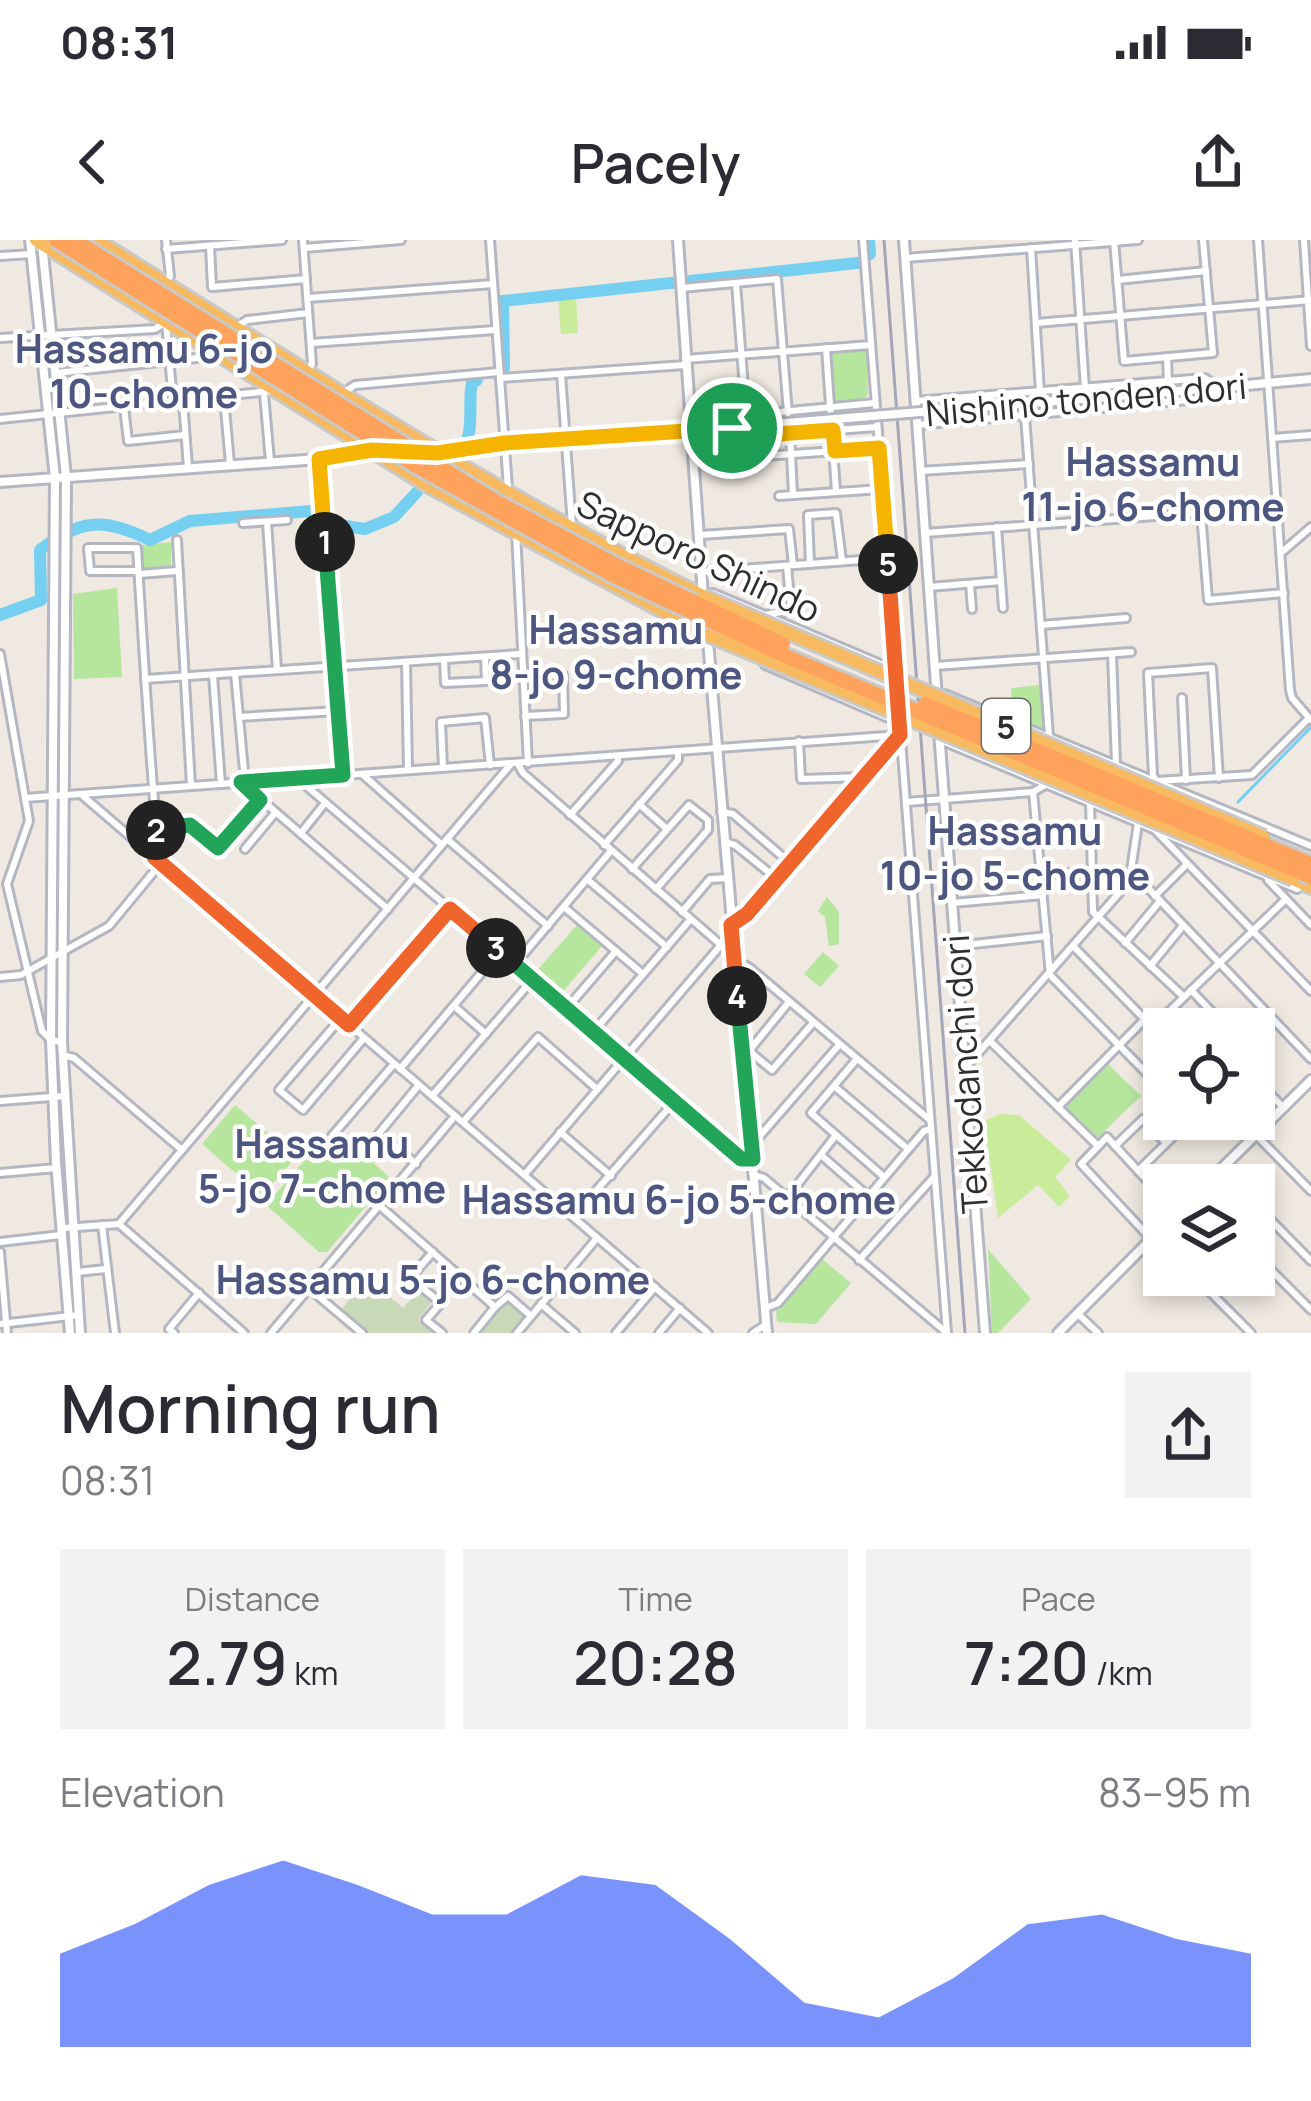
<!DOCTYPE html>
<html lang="en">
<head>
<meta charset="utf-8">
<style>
  :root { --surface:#fff; --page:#f2f2f3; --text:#2b2b33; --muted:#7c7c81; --accent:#4264fb }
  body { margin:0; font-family:Manrope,sans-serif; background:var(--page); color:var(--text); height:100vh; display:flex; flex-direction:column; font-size:45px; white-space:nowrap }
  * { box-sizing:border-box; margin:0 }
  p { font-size:39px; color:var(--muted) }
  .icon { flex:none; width:66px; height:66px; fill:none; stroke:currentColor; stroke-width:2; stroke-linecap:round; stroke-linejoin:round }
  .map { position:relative; height:1093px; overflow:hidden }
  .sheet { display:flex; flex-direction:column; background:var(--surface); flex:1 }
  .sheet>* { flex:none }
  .buttons { position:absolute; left:1143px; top:768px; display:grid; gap:24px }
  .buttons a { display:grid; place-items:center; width:132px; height:132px; border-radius:0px; background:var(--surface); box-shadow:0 6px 18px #0003; font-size:60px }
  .pin { position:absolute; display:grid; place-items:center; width:102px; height:102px; color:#fff; margin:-51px; border:6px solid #fff; border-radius:50%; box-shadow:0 3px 12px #0007 }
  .km { position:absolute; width:60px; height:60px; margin:-30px; border-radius:50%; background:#222; color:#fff; font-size:33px; line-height:60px; text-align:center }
  .round { display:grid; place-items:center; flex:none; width:126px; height:126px; border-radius:0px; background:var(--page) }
  .headline { display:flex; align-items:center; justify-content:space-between; height:204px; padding:0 60px }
  h1 { font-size:66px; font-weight:600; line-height:90px }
  .metrics { display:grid; grid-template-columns:repeat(3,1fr); gap:18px; height:204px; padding:12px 60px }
  .metrics div { display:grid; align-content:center; border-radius:0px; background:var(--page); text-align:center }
  .metrics b { font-size:60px; font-weight:600 }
  .metrics small { font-size:33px; font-weight:400 }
  .metrics p { font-size:33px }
  .chart { height:336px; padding:24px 60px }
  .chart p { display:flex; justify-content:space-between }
  .chart svg { width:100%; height:216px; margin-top:12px; fill:var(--accent); opacity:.7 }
  .status { display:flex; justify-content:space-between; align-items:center; height:84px; padding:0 60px; background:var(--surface); direction:ltr }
  .status svg { height:33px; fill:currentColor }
  header { display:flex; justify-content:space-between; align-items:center; height:156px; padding:0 60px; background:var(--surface); font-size:54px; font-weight:600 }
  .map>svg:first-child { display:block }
  .green { fill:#b6e59e }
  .cemetery { fill:#c8d9b8 }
  .pitch { fill:#c9ec9a }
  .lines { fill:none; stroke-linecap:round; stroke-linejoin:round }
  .stream { stroke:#75cff0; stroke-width:3 }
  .river { stroke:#75cff0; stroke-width:12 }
  .minor-casing { stroke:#b4b7c1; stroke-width:12 }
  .tertiary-casing { stroke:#b4b7c1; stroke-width:14 }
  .trunk-casing { stroke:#c9c9c9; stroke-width:18 }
  .minor { stroke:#fff; stroke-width:6 }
  .tertiary { stroke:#fff; stroke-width:8 }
  .trunk { stroke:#f8ba60; stroke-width:12 }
  .rail { stroke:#a3a6b8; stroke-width:3 }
  .tertiary-bridge-casing { stroke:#b4b7c1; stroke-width:14; stroke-linecap:butt }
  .trunk-bridge-casing { stroke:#c9c9c9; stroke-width:18; stroke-linecap:butt }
  .motorway-bridge-casing { stroke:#c9c9c9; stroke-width:20; stroke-linecap:butt }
  .tertiary-bridge { stroke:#fff; stroke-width:8 }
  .trunk-bridge { stroke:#f8ba60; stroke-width:12 }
  .motorway-bridge { stroke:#ffa35c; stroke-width:14 }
  .split-1-casing { stroke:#fff; stroke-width:24 }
  .split-2-casing { stroke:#fff; stroke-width:24 }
  .split-3-casing { stroke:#fff; stroke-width:24 }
  .split-4-casing { stroke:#fff; stroke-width:24 }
  .split-5-casing { stroke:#fff; stroke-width:24 }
  .split-6-casing { stroke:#fff; stroke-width:24 }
  .split-1 { stroke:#f5b400; stroke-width:15 }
  .split-2 { stroke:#22a559; stroke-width:15 }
  .split-3 { stroke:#f0652b; stroke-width:15 }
  .split-4 { stroke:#22a559; stroke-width:15 }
  .split-5 { stroke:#f0652b; stroke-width:15 }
  .split-6 { stroke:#f5b400; stroke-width:15 }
  .labels { text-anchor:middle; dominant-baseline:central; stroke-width:9; stroke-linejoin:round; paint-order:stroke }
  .shield { fill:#fff; stroke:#6d6d6d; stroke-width:3 }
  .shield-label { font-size:33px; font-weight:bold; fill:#2e2e2e }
  .street-label { font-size:36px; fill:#2e2e2e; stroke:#fff }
  .neighbourhood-label { font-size:39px; font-weight:bold; fill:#4d5680; stroke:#fff }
</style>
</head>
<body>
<div class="status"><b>08:31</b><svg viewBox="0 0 49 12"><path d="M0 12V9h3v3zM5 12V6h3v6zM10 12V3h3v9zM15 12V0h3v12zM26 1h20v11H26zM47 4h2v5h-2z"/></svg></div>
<header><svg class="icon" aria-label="back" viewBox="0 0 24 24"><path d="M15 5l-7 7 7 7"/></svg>Pacely<svg class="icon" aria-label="share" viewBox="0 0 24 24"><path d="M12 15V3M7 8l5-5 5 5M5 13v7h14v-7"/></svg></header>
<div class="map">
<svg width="1311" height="1093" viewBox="0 0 1311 1093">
  <rect width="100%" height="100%" fill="#efe9e1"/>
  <!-- green -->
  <g class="green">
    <path d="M864 110 867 114 868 154 864 160 835 163 830 114Z"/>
    <path d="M171 302V328L144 329 142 305Z"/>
    <path d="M117 348 122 437 74 439 73 354Z"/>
    <path d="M1040 445 1043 490 1014 478 1011 448Z"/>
    <path d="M827 657 839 672V704L829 706 825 677 818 671Z"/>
    <path d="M577 685 602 706 559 756 534 734Z"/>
    <path d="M823 712 839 726 820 747 804 734Z"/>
    <path d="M1106 822 1141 856 1096 899 1063 866Z"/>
    <path d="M235 865 296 917 262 956 202 904Z"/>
    <path d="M309 915H365L390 938 327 1012H319L266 965Z"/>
    <path d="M988 1009 1031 1059 998 1093H992Z"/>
    <path d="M821 1018 851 1043 816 1084 777 1082 776 1071Z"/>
  </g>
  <!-- cemetery -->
  <g class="cemetery">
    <path d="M367 1037 403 1068 418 1052 431 1063 418 1080 432 1093H368L341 1070Z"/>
    <path d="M506 1061 525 1078 512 1093H479Z"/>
  </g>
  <!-- pitch -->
  <g class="pitch">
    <path d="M576 57 578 93 561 94 558 58Z"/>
    <path d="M1000 874 1019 875 1071 920 1055 937 1070 956 1059 967 1038 945 998 978 984 881Z"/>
  </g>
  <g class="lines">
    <!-- stream -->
    <path class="stream" d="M1238 562 1311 487"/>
    <!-- river -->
    <g class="river">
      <path d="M869 0 870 14"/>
      <path d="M504 128 503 61 857 23"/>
      <path d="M468 197C473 179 468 161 472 143L477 140"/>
      <path d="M0 375 41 360 40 310C82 278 104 278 150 300L190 281 311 271 345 286 365 289 394 277 417 252"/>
    </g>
    <!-- minor casing -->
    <g class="minor-casing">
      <g id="minor">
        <path d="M303 0 312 124 308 130"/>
        <path d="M490 0 508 248"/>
        <path d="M863 0 899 461"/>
        <path d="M1075 0 1085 149"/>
        <path d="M1114 0 1124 121 1213 113 1203 0"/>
        <path d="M1258 0 1290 450 1292 458 1311 480"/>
        <path d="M1304 0 1311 106"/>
        <path d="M210 6 212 47 306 39"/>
        <path d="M304 8 401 0"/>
        <path d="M1031 8 1040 152"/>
        <path d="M166 9 282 0"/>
        <path d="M0 16 32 14"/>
        <path d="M905 18 1138 0"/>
        <path d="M1117 40 1206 31"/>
        <path d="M166 43 170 36 166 0"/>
        <path d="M736 43 746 175"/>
        <path d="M681 48 777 39 788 173"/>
        <path d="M308 58 493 44"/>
        <path d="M1036 83 1311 60"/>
        <path d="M236 87 247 80 308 73"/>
        <path d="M0 98 155 89 166 82 173 162"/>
        <path d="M311 103 495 90"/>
        <path d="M826 108 836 251"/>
        <path d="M1167 117 1168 142"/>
        <path d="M685 119 871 105"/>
        <path d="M56 133 215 116"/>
        <path d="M561 134 572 286"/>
        <path d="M500 138 685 125"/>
        <path d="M343 153 355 145 499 132"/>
        <path d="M264 154 270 221"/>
        <path d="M224 157 230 224"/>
        <path d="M183 161 188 228"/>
        <path d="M915 161 1205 138 1218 147 1215 154 1199 159 917 185"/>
        <path d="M124 167 128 201 185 195"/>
        <path d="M1025 176 1049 496"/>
        <path d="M0 179 270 151"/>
        <path d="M727 188 732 177 737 176 875 163"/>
        <path d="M733 188 750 196 877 187"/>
        <path d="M790 193 793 255"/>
        <path d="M1272 198 1311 195"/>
        <path d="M764 216 879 208"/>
        <path d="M319 219 343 535"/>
        <path d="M920 231 1029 224"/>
        <path d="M779 256 882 249"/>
        <path d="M1201 273 1208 360 1284 353"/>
        <path d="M267 282 277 430"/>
        <path d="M243 283 287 280"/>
        <path d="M997 287 1003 368"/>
        <path d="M516 293 528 523"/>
        <path d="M925 293 1277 267"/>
        <path d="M700 295 789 289 793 325"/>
        <path d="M177 300 191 546"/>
        <path d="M1281 313 1311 287"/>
        <path d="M810 324 808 275 836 273 842 321"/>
        <path d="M138 331H90L88 308H137C143 408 149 508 158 608L155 617"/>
        <path d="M701 332 888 318"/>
        <path d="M139 334 177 331"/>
        <path d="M970 344 972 369"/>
        <path d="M929 347 1001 341"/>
        <path d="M706 355 713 353 897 431"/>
        <path d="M765 375 791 370 787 326"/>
        <path d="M1041 385 1126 378"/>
        <path d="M0 414 29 581 7 644 42 791 51 800 62 802"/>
        <path d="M1112 414 1116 524"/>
        <path d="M444 419 445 443 486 441 485 417"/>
        <path d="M406 422 408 530"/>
        <path d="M765 425 900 483"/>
        <path d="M935 426 1131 412"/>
        <path d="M235 433 245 542"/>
        <path d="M213 435 221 544"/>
        <path d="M522 437 563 435 564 474 525 476"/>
        <path d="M145 439 520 414"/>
        <path d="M945 454 1311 606"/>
        <path d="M1182 458 1186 540"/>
        <path d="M899 474 947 1093"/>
        <path d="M239 477 338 471"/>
        <path d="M940 500 1297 649 1301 646"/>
        <path d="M799 501 801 539 865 537"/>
        <path d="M518 524 523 533 721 705"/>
        <path d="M443 528 441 482 485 478 490 525"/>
        <path d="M362 534 442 605"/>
        <path d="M297 538 741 918 753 919"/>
        <path d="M1219 538 1212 428 1148 433 1153 536 1157 541 1252 535 1308 479"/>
        <path d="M241 542 388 669"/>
        <path d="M1033 552 1050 735 1164 851"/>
        <path d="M83 556 708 1093"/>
        <path d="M25 558 900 495"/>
        <path d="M906 562 1033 552 1047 544"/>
        <path d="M1090 562 1093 672 1184 757"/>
        <path d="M639 564 667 589"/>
        <path d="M721 572 733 574 791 624"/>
        <path d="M570 575 618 521V516"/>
        <path d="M1138 583 1131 630 1311 819"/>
        <path d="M156 588 190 585 218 608 260 560"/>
        <path d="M1156 591 1311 751"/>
        <path d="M301 593 325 563"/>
        <path d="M447 599 548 686"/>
        <path d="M724 602 735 605 777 639"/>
        <path d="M604 605 678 520V512"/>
        <path d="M245 609 275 573"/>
        <path d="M632 629 689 565 708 580V590L656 649"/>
        <path d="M1041 636 1090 631"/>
        <path d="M588 640 667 707"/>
        <path d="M1268 640 1311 685"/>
        <path d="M1155 656 1186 625"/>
        <path d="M952 663 1043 655"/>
        <path d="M564 667 643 734"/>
        <path d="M682 672 710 639 727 638"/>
        <path d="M732 684 742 680 898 498"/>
        <path d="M1125 703 1160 661"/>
        <path d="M955 706 1047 696"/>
        <path d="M1074 707 1164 799"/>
        <path d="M734 719 750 728 930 880"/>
        <path d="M515 724 610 612"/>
        <path d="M1150 726 1182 687"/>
        <path d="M0 737 21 735 109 686 161 623"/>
        <path d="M1191 750 1228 789"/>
        <path d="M454 766 486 794"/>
        <path d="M567 768 616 711"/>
        <path d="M341 778 279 850 303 870 364 798"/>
        <path d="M349 785 449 670"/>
        <path d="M1153 787 1286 659"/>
        <path d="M1205 789 1217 777"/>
        <path d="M594 791 690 680"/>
        <path d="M991 802 1098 906"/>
        <path d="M749 811 788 763"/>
        <path d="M743 812 749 811 772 830 813 783"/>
        <path d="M62 815 74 818 182 910"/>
        <path d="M856 820 811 873 884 937"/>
        <path d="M394 824 332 896 357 903 394 905 416 924"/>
        <path d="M965 828 1135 635"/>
        <path d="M400 829 500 711"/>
        <path d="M1254 838 1284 868"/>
        <path d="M834 846 908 909"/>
        <path d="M432 856 533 739"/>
        <path d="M0 861 65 856"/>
        <path d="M1058 867 1144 780"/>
        <path d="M1244 879 1258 893"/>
        <path d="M463 882 538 797 597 849"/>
        <path d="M560 892 611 936"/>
        <path d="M1256 895 1311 951"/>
        <path d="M751 900 759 897 839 805"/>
        <path d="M371 903 418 846"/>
        <path d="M1115 906 1143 879 1166 903"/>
        <path d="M821 915 868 956"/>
        <path d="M1221 930 1236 945"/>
        <path d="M1138 931 1191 879"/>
        <path d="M0 933 56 928"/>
        <path d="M525 934 721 705 732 701"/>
        <path d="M754 935 764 938 947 1093"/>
        <path d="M787 958 836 895"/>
        <path d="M1254 963 1311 1021"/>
        <path d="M381 967 495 1067 508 1056 531 1076"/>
        <path d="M573 977 674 862"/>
        <path d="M102 985 115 1093"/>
        <path d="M120 985 244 1093"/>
        <path d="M64 988 119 984 511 524"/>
        <path d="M1154 996 1164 1006"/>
        <path d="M1151 999 1081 924 1107 897 1164 959"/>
        <path d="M0 1002 61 995"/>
        <path d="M0 1012 7 1093"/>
        <path d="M433 1012 410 1038 441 1063 426 1080 442 1093"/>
        <path d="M1254 1013 1311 1070"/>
        <path d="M859 1020 933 938"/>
        <path d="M77 1032 106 1029"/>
        <path d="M1193 1035 1251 1093"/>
        <path d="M311 1050 362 1093"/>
        <path d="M541 1064 575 1093"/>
        <path d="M766 1068 778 1063 924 891 931 889"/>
        <path d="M1078 1074 1098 1093"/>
        <path d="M0 1084 79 1075"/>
        <path d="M174 1093 169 1089 199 1053"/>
        <path d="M271 1093 455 876"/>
        <path d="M474 1093 495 1067"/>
        <path d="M517 1093 597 998"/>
        <path d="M616 1093 655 1047"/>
        <path d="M659 1093 680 1068"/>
        <path d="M753 1093 767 1084"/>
      </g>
    </g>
    <!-- tertiary casing -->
    <g class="tertiary-casing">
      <g id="tertiary">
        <path d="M30 0 55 238 51 800 56 922 70 1093"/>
        <path d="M678 0 703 356"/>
        <path d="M904 0 937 459"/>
        <path d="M42 4 66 237 62 802 80 1093"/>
        <path d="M1203 149 1311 139"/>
        <path d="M438 213 505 203 737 187"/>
        <path d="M0 242 319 219 369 211"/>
        <path d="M706 377 767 1093"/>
        <path d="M939 492 985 1093"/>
        <path d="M1205 945 1311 840"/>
        <path d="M1058 1093 1164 986"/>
      </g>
    </g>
    <!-- trunk casing -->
    <g class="trunk-casing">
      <g id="trunk">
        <path d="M36 0 427 245 708 395"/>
        <path d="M96 0C296 125 492 253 703 356"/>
        <path d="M1293 639 1311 647"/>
      </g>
    </g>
    <!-- minor -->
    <use href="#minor" class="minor"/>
    <!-- tertiary -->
    <use href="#tertiary" class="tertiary"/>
    <!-- trunk -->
    <use href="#trunk" class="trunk"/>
    <!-- rail -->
    <path class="rail" d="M884 0 965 1093"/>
    <!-- tertiary-bridge casing -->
    <g class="tertiary-bridge-casing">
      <path id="tertiary-bridge" d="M737 187 1203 149"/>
    </g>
    <!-- trunk-bridge casing -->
    <g class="trunk-bridge-casing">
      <g id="trunk-bridge">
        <path d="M703 356 1264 597"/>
        <path d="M708 395 1293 639"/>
      </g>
    </g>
    <!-- motorway-bridge casing -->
    <g class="motorway-bridge-casing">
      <g id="motorway-bridge">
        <path d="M56 0 418 227 612 335 783 415 1311 637"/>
        <path d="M74 0 495 261 616 325 783 404"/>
        <path d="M925 464 1311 624"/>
      </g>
    </g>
    <!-- tertiary-bridge -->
    <use href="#tertiary-bridge" class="tertiary-bridge"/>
    <!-- trunk-bridge -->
    <use href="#trunk-bridge" class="trunk-bridge"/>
    <!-- motorway-bridge -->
    <use href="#motorway-bridge" class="motorway-bridge"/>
  </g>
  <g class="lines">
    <!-- split-1 casing -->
    <g class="split-1-casing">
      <path id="split-1" d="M325 302 319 219 372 210 437 213 505 203 732 188"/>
    </g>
    <!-- split-2 casing -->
    <g class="split-2-casing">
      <path id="split-2" d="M156 590 190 585 218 608 260 560 241 542 343 535 325 302"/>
    </g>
    <!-- split-3 casing -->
    <g class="split-3-casing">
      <path id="split-3" d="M156 590 154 617 349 785 450 669 496 708"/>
    </g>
    <!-- split-4 casing -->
    <g class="split-4-casing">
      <path id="split-4" d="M496 708 741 919H753L737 756"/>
    </g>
    <!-- split-5 casing -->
    <g class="split-5-casing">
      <path id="split-5" d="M737 756 731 685 747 674 900 495 888 324"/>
    </g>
    <!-- split-6 casing -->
    <g class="split-6-casing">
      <path id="split-6" d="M732 188 750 196 833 190 835 211 879 208 888 324"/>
    </g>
    <!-- split-1 -->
    <use href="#split-1" class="split-1"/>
    <!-- split-2 -->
    <use href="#split-2" class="split-2"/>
    <!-- split-3 -->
    <use href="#split-3" class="split-3"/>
    <!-- split-4 -->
    <use href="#split-4" class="split-4"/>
    <!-- split-5 -->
    <use href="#split-5" class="split-5"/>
    <!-- split-6 -->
    <use href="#split-6" class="split-6"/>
  </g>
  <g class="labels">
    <!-- shield labels -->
    <rect class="shield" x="982" y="459" width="48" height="54" rx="9"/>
    <g class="shield-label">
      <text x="1006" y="486">5</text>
    </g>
    <!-- street labels -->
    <g class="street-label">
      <text transform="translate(1086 159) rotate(-5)">Nishino tonden dori</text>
      <text transform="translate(699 316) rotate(25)">Sapporo Shindo</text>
      <text transform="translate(965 834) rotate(-94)">Tekkodanchi dori</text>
    </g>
    <!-- neighbourhood labels -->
    <g class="neighbourhood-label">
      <text x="144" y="108">Hassamu 6-jo<tspan x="144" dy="45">10-chome</tspan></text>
      <text x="1153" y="221">Hassamu<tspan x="1153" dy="45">11-jo 6-chome</tspan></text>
      <text x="616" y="389">Hassamu<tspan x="616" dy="45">8-jo 9-chome</tspan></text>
      <text x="1015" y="590">Hassamu<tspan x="1015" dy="45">10-jo 5-chome</tspan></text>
      <text x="322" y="903">Hassamu<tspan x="322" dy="45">5-jo 7-chome</tspan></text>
      <text x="679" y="959">Hassamu 6-jo 5-chome</text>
      <text x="433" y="1039">Hassamu 5-jo 6-chome</text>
    </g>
  </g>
</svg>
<div class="buttons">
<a><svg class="icon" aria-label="locate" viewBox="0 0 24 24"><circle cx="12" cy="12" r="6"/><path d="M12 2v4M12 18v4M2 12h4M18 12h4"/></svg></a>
<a><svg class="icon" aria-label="layers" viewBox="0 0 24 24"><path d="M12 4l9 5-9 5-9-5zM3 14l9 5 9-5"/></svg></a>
</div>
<div class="pin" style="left:732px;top:188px;background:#1e9e55"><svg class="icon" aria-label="arrive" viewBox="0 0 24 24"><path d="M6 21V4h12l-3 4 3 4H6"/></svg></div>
<b class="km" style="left:325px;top:302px">1</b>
<b class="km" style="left:156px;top:590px">2</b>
<b class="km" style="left:496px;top:708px">3</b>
<b class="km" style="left:737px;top:756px">4</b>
<b class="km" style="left:888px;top:324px">5</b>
</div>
<section class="sheet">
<div class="headline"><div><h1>Morning run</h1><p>08:31</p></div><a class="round"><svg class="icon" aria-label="share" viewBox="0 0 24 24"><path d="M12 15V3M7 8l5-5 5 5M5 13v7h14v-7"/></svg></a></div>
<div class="metrics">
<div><p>Distance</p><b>2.79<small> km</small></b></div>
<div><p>Time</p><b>20:28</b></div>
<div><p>Pace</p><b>7:20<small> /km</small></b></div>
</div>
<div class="chart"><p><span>Elevation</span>83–95 m</p>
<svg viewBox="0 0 160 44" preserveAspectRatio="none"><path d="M0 44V25L10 19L20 11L30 6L40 11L50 17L60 17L70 9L80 11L90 22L100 35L110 38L120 30L130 19L140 17L150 22L160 25V44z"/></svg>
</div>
</section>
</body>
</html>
